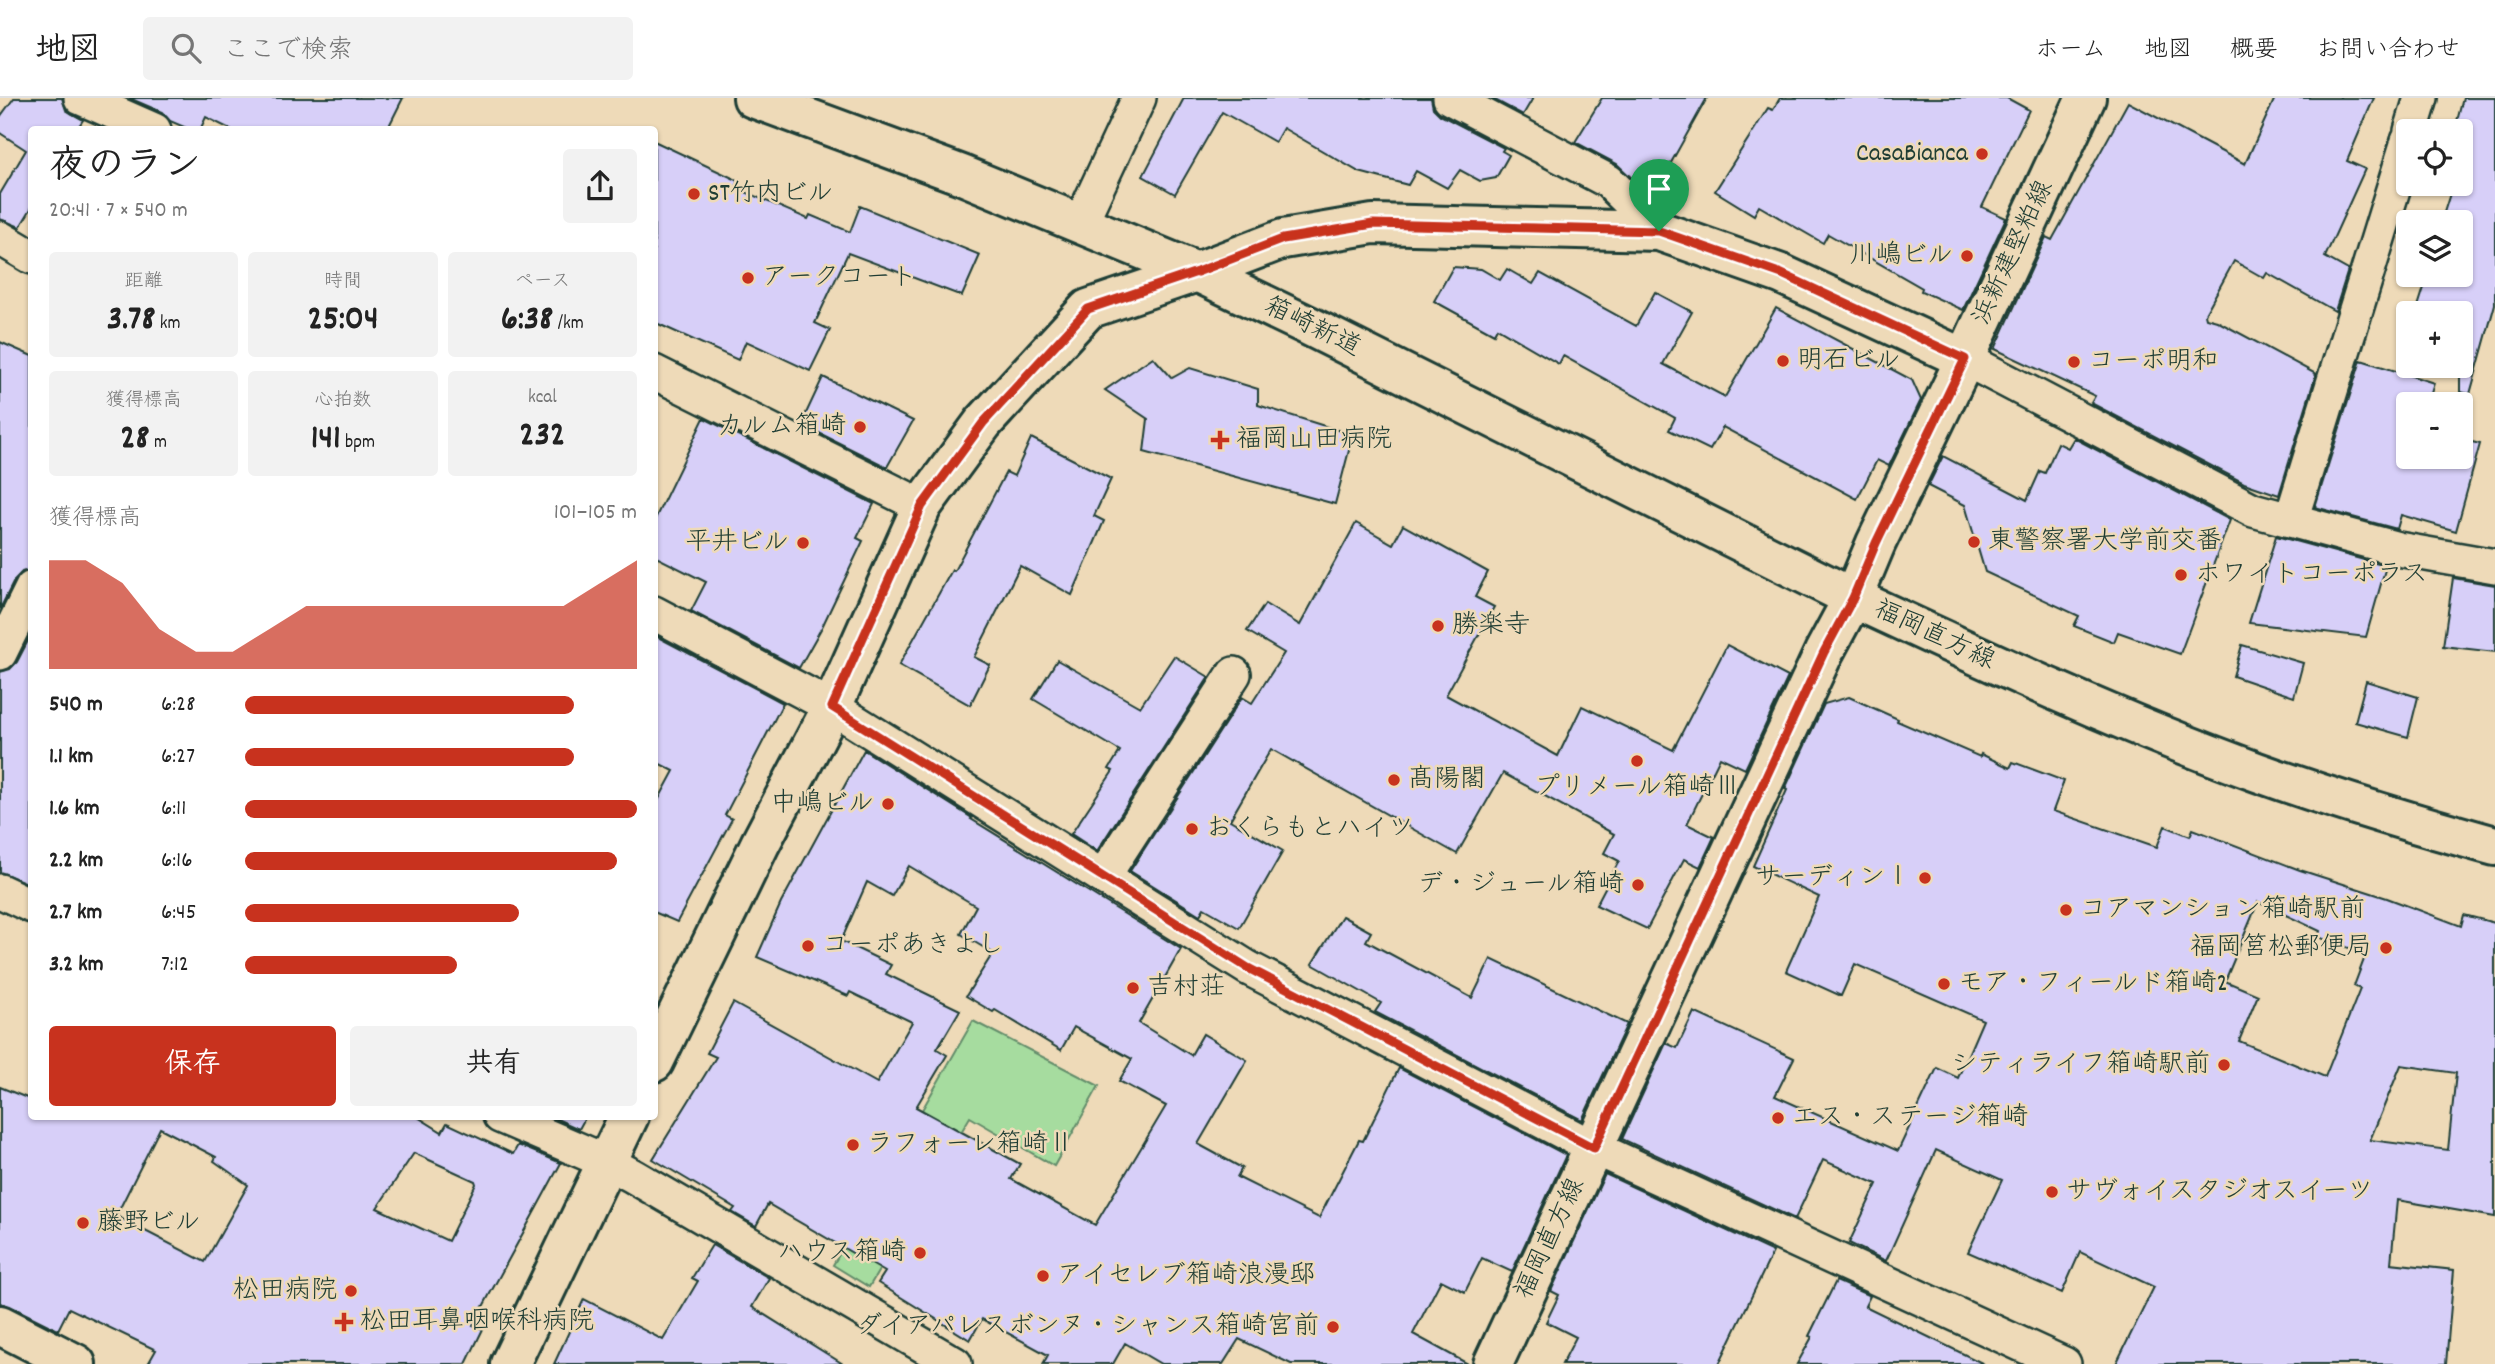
<!DOCTYPE html>
<html lang="ja">
<head>
<meta charset="utf-8">
<style>
  :root { --surface:#fff; --page:#f2f2f2; --text:#222; --muted:#767676; --line:#e0e0e0; --accent:#c8321e }
  body { margin:0; font-family:Dekko,"Klee One",sans-serif; background:var(--page); color:var(--text); height:100vh; display:flex; flex-direction:column; font-size:26px; white-space:nowrap }
  * { box-sizing:border-box; margin:0 }
  p { font-size:23px; color:var(--muted) }
  .icon { flex:none; width:38px; height:38px; fill:none; stroke:currentColor; stroke-width:2; stroke-linecap:round; stroke-linejoin:round }
  .map { position:relative; flex:1; overflow:hidden }
  .drawer { position:absolute; left:28px; top:28px; width:630px; height:994px; display:flex; flex-direction:column; background:var(--surface); border-radius:7px; box-shadow:0 2px 5px #0004 }
  .drawer>* { flex:none }
  .controls { position:absolute; left:2396px; top:21px; display:grid; gap:14px }
  .controls a { display:grid; place-items:center; width:77px; height:77px; border-radius:7px; background:var(--surface); box-shadow:0 2px 5px #0004; font-size:35px }
  .pin { position:absolute; display:grid; place-items:center; width:60px; height:60px; color:#fff; margin:-72px -30px; border-radius:50% 50% 50% 0; rotate:-45deg; box-shadow:0 0 7px #0007 }
  .pin .icon { rotate:45deg }
  .round { display:grid; place-items:center; flex:none; width:74px; height:74px; border-radius:7px; background:var(--page) }
  .headline { display:flex; align-items:center; justify-content:space-between; height:119px; padding:0 21px }
  h1 { font-size:38px; font-weight:700; line-height:52px }
  .metrics { display:grid; grid-template-columns:repeat(3,1fr); gap:10px; height:119px; padding:7px 21px }
  .metrics div { display:grid; align-content:center; border-radius:7px; background:var(--page); text-align:center }
  .metrics b { font-size:35px; font-weight:700 }
  .metrics small { font-size:19px; font-weight:400 }
  .metrics p { font-size:19px }
  .chart { height:196px; padding:14px 21px }
  .chart p { display:flex; justify-content:space-between }
  .chart svg { width:100%; height:126px; margin-top:7px; fill:var(--accent); opacity:.7 }
  .action { display:flex; gap:14px; margin-top:auto; padding:14px 21px }
  .action a { flex:1; height:80px; border-radius:7px; background:var(--accent); color:#fff; font-size:28px; font-weight:700; line-height:80px; text-align:center }
  .action a+a { background:var(--page); color:var(--text) }
  ul { padding:0 21px; list-style:none; font-size:23px }
  li { display:grid; grid-template-columns:112px 84px 1fr; align-items:center; height:52px }
  li i { height:18px; border-radius:9px; background:var(--accent) }
  header { display:flex; align-items:center; gap:42px; box-sizing:border-box; height:98px; padding:0 35px; background:var(--surface); border-bottom:2px solid var(--line) }
  header strong { font-size:33px }
  nav { display:flex; gap:38px; margin-inline-start:auto; font-size:24px }
  .search { width:490px; height:63px; background:var(--page); display:flex; align-items:center; gap:18px; box-sizing:border-box; padding:0 24px; border-radius:7px; color:var(--muted); font-size:26px }
  .map>svg:first-child { display:block }
  .green { fill:#a6dc9f; stroke:#628c6a; stroke-width:2 }
  .building { fill:#d7cff8; stroke:#1f3d34; stroke-width:2; fill-rule:evenodd }
  .lines { fill:none; stroke-linecap:round; stroke-linejoin:round }
  .street-casing { stroke:#1f3d34; stroke-width:38 }
  .secondary-casing { stroke:#1f3d34; stroke-width:44 }
  .primary-casing { stroke:#1f3d34; stroke-width:44 }
  .street { stroke:#eedab8; stroke-width:33 }
  .secondary { stroke:#eedab8; stroke-width:38 }
  .primary { stroke:#eedab8; stroke-width:38 }
  .route-casing { stroke:#fff; stroke-width:14 }
  .route { stroke:#c8321e; stroke-width:9 }
  .poi-dot { fill:#c8321e; stroke:#eedab8; stroke-width:2.5 }
  .labels { text-anchor:middle; dominant-baseline:central; stroke-width:5; stroke-linejoin:round; paint-order:stroke }
  .poi-label { font-size:26px; fill:#1f3d34; stroke:#eedab8; text-anchor:start }
  .street-label { font-size:26px; fill:#1f3d34; stroke:#eedab8 }
</style>
</head>
<body>
<header>
<strong>地図</strong>
<div class="search"><svg class="icon" aria-label="search" viewBox="0 0 24 24"><circle cx="10" cy="10" r="6"/><path d="M15 15l6 6"/></svg>ここで検索</div>
<nav><a>ホーム</a><a>地図</a><a>概要</a><a>お問い合わせ</a></nav>
</header>
<div class="map">
<svg width="2495" height="1266" viewBox="0 0 2495 1266">
  <rect width="100%" height="100%" fill="#eedab8"/>
  <filter id="ink" filterUnits="userSpaceOnUse"><feTurbulence type="fractalNoise" baseFrequency=".0143" numOctaves="2"/><feDisplacementMap in="SourceGraphic" scale="14" xChannelSelector="R" yChannelSelector="G"/><feConvolveMatrix kernelMatrix="1 2 1 2 8 2 1 2 1" color-interpolation-filters="sRGB"/></filter>
  <g filter="url(#ink)">
    <!-- green -->
    <path class="green" d="M973 923 1099 988 1054 1068 970 1019 869 1189 833 1167Z"/>
    <!-- building -->
    <g class="building">
      <path d="M14 0H62L66 12 83 22 76 32H32V109L20 129 0 121V96L26 52 0 35V19Z"/>
      <path d="M129 0H403L387 32H232L206 19 200 32H191L170 23 162 14Z"/>
      <path d="M1184 0H1431L1433 10 1440 17 1504 50 1502 53 1509 57 1496 80 1480 83 1460 72 1447 90 1416 73 1408 87 1359 74 1283 30 1275 44 1222 14 1175 96 1143 78Z"/>
      <path d="M1491 0H1533L1523 17Z"/>
      <path d="M1602 0H1707L1652 99 1617 66 1575 44Z"/>
      <path d="M1780 0H2007L2029 12 1982 109 2006 120 1963 212 1921 193 1922 190 1828 136 1823 145 1759 108 1754 117 1715 93 1768 10 1773 12Z"/>
      <path d="M2275 0H2374L2347 63 2365 71 2325 159 2348 172 2335 213 2267 175 2264 180 2234 163 2205 216 2206 220 2217 223 2316 276 2279 397 2244 385 2091 305 2095 298 1995 251 2046 139 2052 142 2128 4 2245 66Z"/>
      <path d="M2463 0H2495V206L2470 296 2460 294V215H2416L2428 177H2460V124H2441L2453 86H2460V28L2456 27Z"/>
      <path d="M654 43 739 83 736 90 808 121 810 117 850 134 860 108 980 157 962 198 848 155 815 225 830 232 810 273 746 243 738 262 654 224Z"/>
      <path d="M1453 169 1481 171 1500 182 1507 171 1533 186 1540 175 1636 228 1655 194 1692 214 1663 266 1725 299 1776 210 1912 282 1921 302 1889 368 1877 362 1857 401 1723 329 1710 352 1669 332 1675 320 1563 258 1559 266 1497 230 1494 236 1434 203Z"/>
      <path d="M0 244 32 258V471L22 474 15 481 0 511Z"/>
      <path d="M1153 259 1172 280 1190 270 1258 291V307L1353 337 1335 406 1144 354 1148 321 1105 292Z"/>
      <path d="M2361 262 2434 285 2428 306H2408V359H2460V341L2480 346 2456 433 2401 417 2397 431 2315 409Z"/>
      <path d="M823 279 913 323 887 369 801 326Z"/>
      <path d="M704 320 874 406 857 440 863 443 822 529 799 570 691 513 706 484 654 458V423Z"/>
      <path d="M1031 340 1111 381 1094 418 1104 423 1072 497 1020 468 974 559 990 567 970 607 899 567 952 472 954 473 1006 374 1014 378Z"/>
      <path d="M2074 340 2230 422 2180 556 2118 534 2114 544 2074 528 2079 518 1985 474 1965 407 1928 388 1943 358 2027 402 2040 373 2045 375 2058 345 2068 350Z"/>
      <path d="M1356 425 1393 446 1403 427 1488 474 1475 499 1494 509 1446 597 1558 658 1582 608 1673 652 1727 547 1788 579 1745 671 1720 659 1687 726 1714 739 1700 769 1684 761 1647 831 1596 807 1619 763 1604 755 1614 736 1503 675 1457 756 1271 651 1230 722 1283 753 1239 830 1204 810 1200 817 1130 773 1242 599 1252 605 1284 555 1247 533 1265 506 1300 527Z"/>
      <path d="M2276 438 2386 468 2366 539 2249 525Z"/>
      <path d="M2453 480 2495 487V554L2443 548Z"/>
      <path d="M32 535V787L0 774V574L10 571 17 564Z"/>
      <path d="M654 537 783 605 725 717 732 721 677 824 654 814V710L674 673 654 663Z"/>
      <path d="M2242 547 2303 565 2294 599 2233 578Z"/>
      <path d="M1174 558 1209 579 1097 753 1071 736 1113 673 1109 671 1120 653 1033 601 1057 562 1140 609Z"/>
      <path d="M2366 583 2418 599 2408 639 2355 624Z"/>
      <path d="M1849 599 1898 621 1897 623 1980 659 1981 656 2010 670 2013 664 2064 683 2053 713 2157 749 2165 728 2190 738 2193 731 2300 772 2387 800 2461 828 2464 817 2495 825V1119L2397 1102 2391 1165 2454 1172 2446 1266H2116L2154 1189 2080 1154 2062 1195 1968 1154 2002 1082 1936 1052 1886 1163 1849 1145 1877 1086 1823 1062 1795 1121 1622 1041 1666 945 1677 950 1694 914 1794 960 1775 998 1898 1053 1937 970 1958 980 1983 922 1855 866 1841 898 1786 873 1819 799 1753 768 1787 692 1785 691 1824 606ZM2258 804 2320 833 2318 839 2366 856 2354 888 2360 891 2325 979 2239 943 2258 897 2225 883ZM2401 967 2456 975 2448 1052 2370 1042Z"/>
      <path d="M864 652 972 720 971 721 1181 851 1139 925 1191 957 1203 936 1247 962 1198 1046 1242 1070 1237 1079 1319 1120 1359 1042 1363 1043 1399 970 1566 1057 1512 1174 1482 1160 1465 1194 1441 1182 1413 1236 1468 1266H1291L1239 1241 1223 1266H1161L1125 1245 1113 1266H1043L1048 1257 982 1221 970 1242 878 1185 885 1174 768 1106 756 1128 732 1114 735 1110 653 1061 716 959 707 955 733 905 877 985 912 924 850 894 848 898 757 859 781 805ZM909 768 976 808 961 836 993 855 966 898 993 914 995 912 1061 952 1074 929 1132 961 1119 983 1166 1008 1095 1127 1011 1081 1020 1066 916 1009 947 957 937 951 960 912 886 876 891 867 841 843 867 784 892 798Z"/>
      <path d="M1342 818 1371 834 1366 843 1472 900 1491 861 1627 926 1582 1022 1375 914 1381 905 1312 866Z"/>
      <path d="M0 989 32 1002V1018H416L442 1034 447 1025 513 1056 518 1047 561 1065 473 1227 483 1231 466 1266H148L156 1252 69 1210 58 1232 10 1208 0 1205ZM160 1030 216 1059 214 1063 248 1087 205 1164 116 1118ZM414 1055 475 1083 476 1086 448 1143 377 1110Z"/>
      <path d="M550 1018H586L579 1031Z"/>
      <path d="M1605 1076 1773 1154 1719 1266H1562L1576 1239 1546 1224 1559 1197 1551 1193Z"/>
      <path d="M712 1147 769 1180 752 1209 843 1266H554L584 1201 663 1242 698 1183 692 1180Z"/>
      <path d="M1836 1183 1870 1198 1865 1208 1984 1266H1797L1812 1239 1809 1238Z"/>
    </g>
    <g class="lines">
      <!-- street casing -->
      <g class="street-casing">
        <g id="street">
          <path d="M81 0 154 32"/>
          <path d="M1450 0 1608 83 1659 133"/>
          <path d="M2411 33 2421 0"/>
          <path d="M1081 124 1139 0"/>
          <path d="M0 140 32 159"/>
          <path d="M1965 261 2253 412 2398 451 2495 468"/>
          <path d="M654 274 922 408"/>
          <path d="M2291 422 2408 43"/>
          <path d="M654 515 832 609 1248 870 1594 1050 2064 1266"/>
          <path d="M0 555 32 490"/>
          <path d="M1103 779 1234 576"/>
          <path d="M0 793 32 808"/>
          <path d="M500 1018 607 1064 633 1078 955 1266"/>
        </g>
      </g>
      <!-- secondary casing -->
      <g class="secondary-casing">
        <g id="secondary">
          <path d="M753 0 962 77 1197 174 1307 227 1853 500 1876 445 1965 261 2086 0"/>
          <path d="M654 964 760 746 832 609 922 408 983 325 1088 211 1197 174 1283 141 1373 126 1659 133 1781 176 1965 261"/>
          <path d="M510 1266 629 1018"/>
        </g>
      </g>
      <!-- primary casing -->
      <g class="primary-casing">
        <g id="primary">
          <path d="M0 1227 76 1266"/>
          <path d="M1493 1266 1824 554 1853 500C1986 562 2119 624 2257 674 2335 702 2415 726 2495 748"/>
        </g>
      </g>
      <!-- street -->
      <use href="#street" class="street"/>
      <!-- secondary -->
      <use href="#secondary" class="secondary"/>
      <!-- primary -->
      <use href="#primary" class="primary"/>
    </g>
  </g>
  <g class="lines" filter="url(#ink)">
    <!-- route casing -->
    <g class="route-casing">
      <path id="route" d="M1373 126 1659 133 1782 176 1965 261 1876 445 1853 500 1824 554 1594 1050 1248 870 832 609 922 408 983 325 1088 211 1197 174 1283 141Z"/>
    </g>
    <!-- route -->
    <use href="#route" class="route"/>
  </g>
  <!-- markers -->
  <g class="poi-dot">
    <circle cx="1982" cy="56" r="7"/>
    <circle cx="694" cy="96" r="7"/>
    <circle cx="1967" cy="158" r="7"/>
    <circle cx="748" cy="180" r="7"/>
    <circle cx="1783" cy="263" r="7"/>
    <circle cx="2074" cy="264" r="7"/>
    <circle cx="860" cy="329" r="7"/>
    <path d="M1216.5 331.5h7v7h7v7h-7v7h-7v-7h-7v-7h7z"/>
    <circle cx="1974" cy="444" r="7"/>
    <circle cx="803" cy="445" r="7"/>
    <circle cx="2181" cy="477" r="7"/>
    <circle cx="1438" cy="528" r="7"/>
    <circle cx="1637" cy="663" r="7"/>
    <circle cx="1394" cy="682" r="7"/>
    <circle cx="888" cy="706" r="7"/>
    <circle cx="1192" cy="731" r="7"/>
    <circle cx="1925" cy="780" r="7"/>
    <circle cx="1638" cy="787" r="7"/>
    <circle cx="2066" cy="812" r="7"/>
    <circle cx="808" cy="848" r="7"/>
    <circle cx="2386" cy="850" r="7"/>
    <circle cx="1944" cy="886" r="7"/>
    <circle cx="1133" cy="890" r="7"/>
    <circle cx="2224" cy="967" r="7"/>
    <circle cx="1778" cy="1020" r="7"/>
    <circle cx="853" cy="1047" r="7"/>
    <circle cx="2052" cy="1094" r="7"/>
    <circle cx="83" cy="1125" r="7"/>
    <circle cx="920" cy="1155" r="7"/>
    <circle cx="1043" cy="1178" r="7"/>
    <circle cx="351" cy="1193" r="7"/>
    <path d="M340.5 1213.5h7v7h7v7h-7v7h-7v-7h-7v-7h7z"/>
    <circle cx="1333" cy="1229" r="7"/>
  </g>
  <g class="labels">
    <!-- poi labels -->
    <g class="poi-label">
      <text x="1968" y="56" text-anchor="end">CasaBianca</text>
      <text x="708" y="96">ST竹内ビル</text>
      <text x="1953" y="158" text-anchor="end">川嶋ビル</text>
      <text x="762" y="180">アークコート</text>
      <text x="1797" y="263">明石ビル</text>
      <text x="2088" y="264">コーポ明和</text>
      <text x="846" y="329" text-anchor="end">カルム箱崎</text>
      <text x="1236" y="342">福岡山田病院</text>
      <text x="1988" y="444">東警察署大学前交番</text>
      <text x="789" y="445" text-anchor="end">平井ビル</text>
      <text x="2195" y="477">ホワイトコーポラス</text>
      <text x="1452" y="528">勝楽寺</text>
      <text x="1408" y="682">髙陽閣</text>
      <text x="1637" y="690" text-anchor="middle">プリメール箱崎Ⅲ</text>
      <text x="874" y="706" text-anchor="end">中嶋ビル</text>
      <text x="1206" y="731">おくらもとハイツ</text>
      <text x="1911" y="780" text-anchor="end">サーディンⅠ</text>
      <text x="1624" y="787" text-anchor="end">デ・ジュール箱崎</text>
      <text x="2080" y="812">コアマンション箱崎駅前</text>
      <text x="822" y="848">コーポあきよし</text>
      <text x="2372" y="850" text-anchor="end">福岡筥松郵便局</text>
      <text x="1958" y="886">モア・フィールド箱崎2</text>
      <text x="1147" y="890">吉村荘</text>
      <text x="2210" y="967" text-anchor="end">シティライフ箱崎駅前</text>
      <text x="1792" y="1020">エス・ステージ箱崎</text>
      <text x="867" y="1047">ラフォーレ箱崎Ⅱ</text>
      <text x="2066" y="1094">サヴォイスタジオスイーツ</text>
      <text x="97" y="1125">藤野ビル</text>
      <text x="906" y="1155" text-anchor="end">ハウス箱崎</text>
      <text x="1057" y="1178">アイセレブ箱崎浪漫邸</text>
      <text x="337" y="1193" text-anchor="end">松田病院</text>
      <text x="360" y="1224">松田耳鼻咽喉科病院</text>
      <text x="1319" y="1229" text-anchor="end">ダイアパレスボンヌ・シャンス箱崎宮前</text>
    </g>
    <!-- street labels -->
    <g class="street-label">
      <text transform="translate(2014 155) rotate(-65)">浜新建堅粕線</text>
      <text transform="translate(1312 230) rotate(26)">箱崎新道</text>
      <text transform="translate(1934 538) rotate(25)">福岡直方線</text>
      <text transform="translate(1551 1141) rotate(-65)">福岡直方線</text>
    </g>
  </g>
</svg>
<div class="controls">
<a><svg class="icon" aria-label="locate" viewBox="0 0 24 24"><circle cx="12" cy="12" r="6"/><path d="M12 2v4M12 18v4M2 12h4M18 12h4"/></svg></a>
<a><svg class="icon" aria-label="layers" viewBox="0 0 24 24"><path d="M12 4l9 5-9 5-9-5zM3 14l9 5 9-5"/></svg></a>
<a>+</a>
<a>−</a>
</div>
<div class="pin" style="left:1659px;top:133px;background:#1e9e55"><svg class="icon" aria-label="arrive" viewBox="0 0 24 24"><path d="M6 21V4h12l-3 4 3 4H6"/></svg></div>
<section class="drawer">
<div class="headline"><div><h1>夜のラン</h1><p>20:41 · 7 × 540 m</p></div><a class="round"><svg class="icon" aria-label="share" viewBox="0 0 24 24"><path d="M12 15V3M7 8l5-5 5 5M5 13v7h14v-7"/></svg></a></div>
<div class="metrics">
<div><p>距離</p><b>3.78<small> km</small></b></div>
<div><p>時間</p><b>25:04</b></div>
<div><p>ペース</p><b>6:38<small> /km</small></b></div>
</div>
<div class="metrics">
<div><p>獲得標高</p><b>28<small> m</small></b></div>
<div><p>心拍数</p><b>141<small> bpm</small></b></div>
<div><p>kcal</p><b>232</b></div>
</div>
<div class="chart"><p><span>獲得標高</span>101–105 m</p>
<svg viewBox="0 0 160 44" preserveAspectRatio="none"><path d="M0 44V6L10 6L20 14L30 30L40 38L50 38L60 30L70 22L80 22L90 22L100 22L110 22L120 22L130 22L140 22L150 14L160 6V44z"/></svg>
</div>
<ul>
<li><b>540 m</b>6:28<i style="width:84%"></i></li>
<li><b>1.1 km</b>6:27<i style="width:84%"></i></li>
<li><b>1.6 km</b>6:11<i style="width:100%"></i></li>
<li><b>2.2 km</b>6:16<i style="width:95%"></i></li>
<li><b>2.7 km</b>6:45<i style="width:70%"></i></li>
<li><b>3.2 km</b>7:12<i style="width:54%"></i></li>
</ul>
<div class="action"><a>保存</a><a>共有</a></div>
</section>
</div>
</body>
</html>
